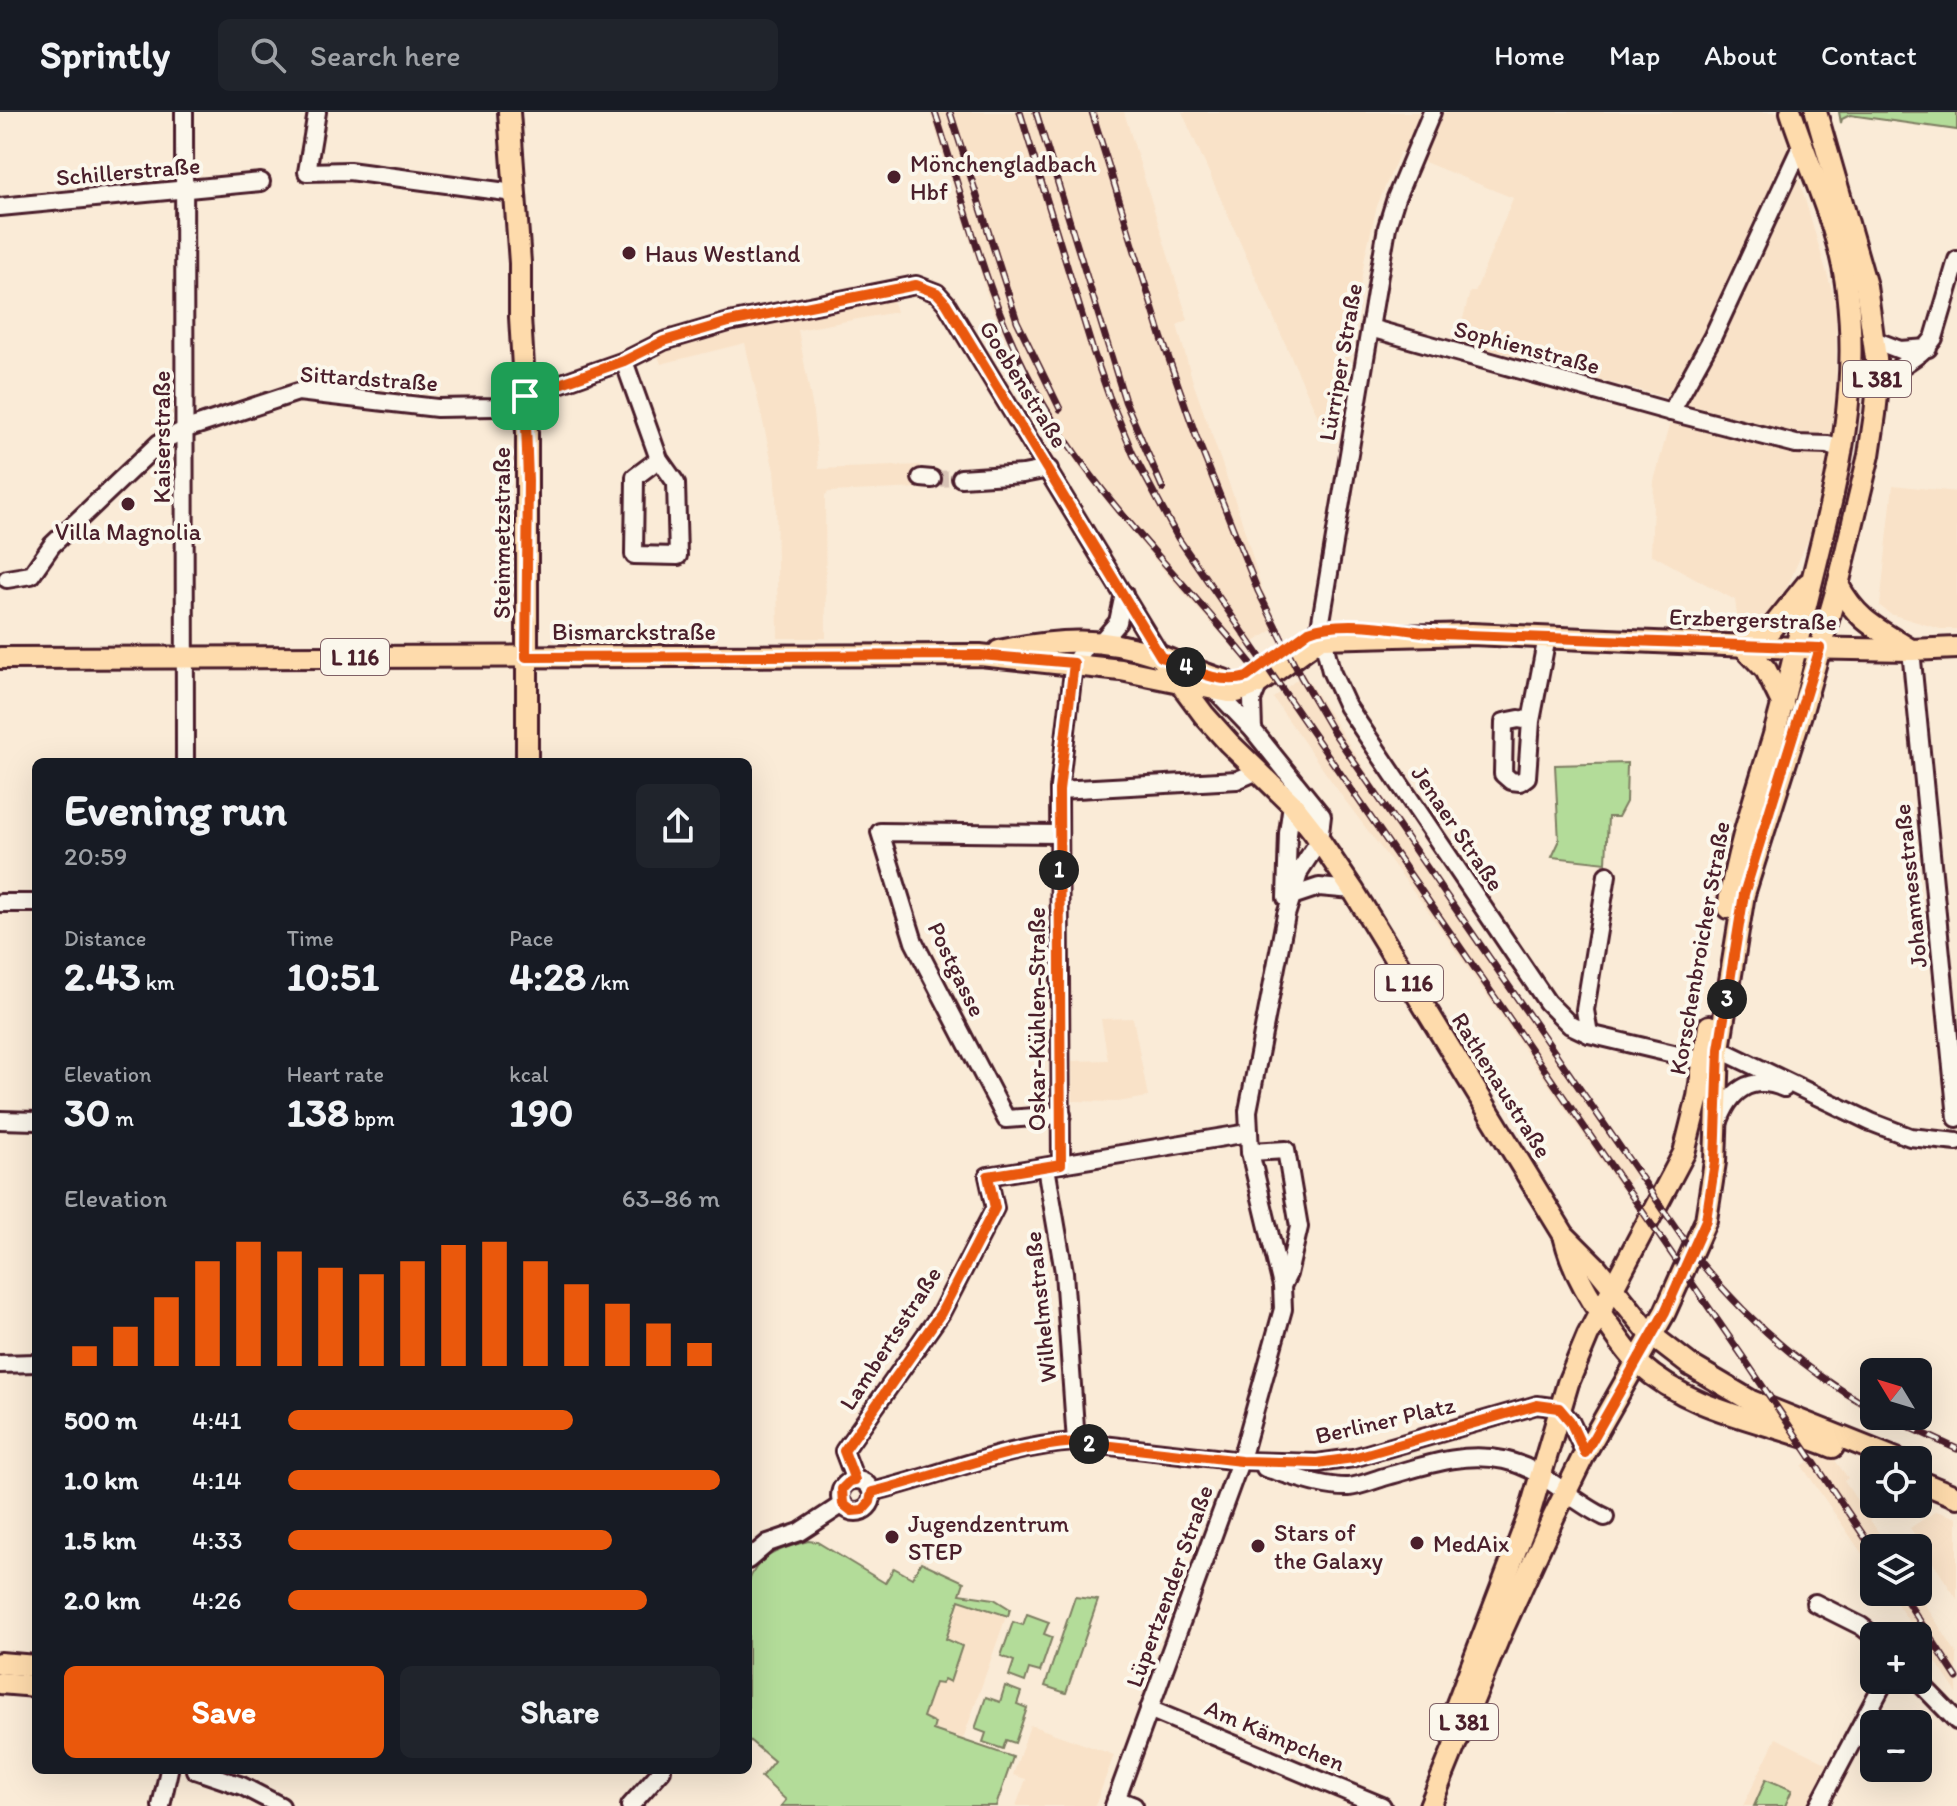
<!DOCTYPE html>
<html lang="en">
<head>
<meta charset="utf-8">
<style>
  :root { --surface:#171b24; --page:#20242c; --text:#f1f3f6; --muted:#9ea1a6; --line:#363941; --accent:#ea580c }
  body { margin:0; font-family:Itim,sans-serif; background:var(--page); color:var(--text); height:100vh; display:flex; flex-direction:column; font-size:30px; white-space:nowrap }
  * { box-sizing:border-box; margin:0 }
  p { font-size:26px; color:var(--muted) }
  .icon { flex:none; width:44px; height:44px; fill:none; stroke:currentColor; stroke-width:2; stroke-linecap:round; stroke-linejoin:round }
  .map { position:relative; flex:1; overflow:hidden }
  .drawer { position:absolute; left:32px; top:646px; width:720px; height:1016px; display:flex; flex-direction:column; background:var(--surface); border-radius:12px; box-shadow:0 8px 32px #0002 }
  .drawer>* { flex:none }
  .needle { width:52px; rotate:308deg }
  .fabs { position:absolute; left:1860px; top:1246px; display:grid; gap:16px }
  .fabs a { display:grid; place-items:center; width:72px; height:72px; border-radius:12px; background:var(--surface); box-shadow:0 8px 32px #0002; font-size:40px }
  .pin { position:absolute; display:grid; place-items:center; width:68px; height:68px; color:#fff; margin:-34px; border-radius:16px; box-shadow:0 4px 12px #0006 }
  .km { position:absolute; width:40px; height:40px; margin:-20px; border-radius:50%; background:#222; color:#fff; font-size:22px; line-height:40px; text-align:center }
  .round { display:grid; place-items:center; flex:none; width:84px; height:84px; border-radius:12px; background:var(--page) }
  .overview { display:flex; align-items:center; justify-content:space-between; height:136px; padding:0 32px }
  h1 { font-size:44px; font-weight:700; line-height:60px }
  .stats { display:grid; grid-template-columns:repeat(3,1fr); gap:12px; height:136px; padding:8px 32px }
  .stats div { display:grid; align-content:center }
  .stats b { font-size:40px; font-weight:700 }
  .stats small { font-size:22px; font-weight:400 }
  .stats p { font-size:22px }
  .chart { height:224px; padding:16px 32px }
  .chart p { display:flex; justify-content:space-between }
  .chart svg { width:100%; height:144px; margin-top:8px; stroke:var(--accent); stroke-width:6 }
  .cta { display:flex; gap:16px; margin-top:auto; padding:16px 32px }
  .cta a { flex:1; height:92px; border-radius:12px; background:var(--accent); color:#fff; font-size:32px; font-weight:700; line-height:92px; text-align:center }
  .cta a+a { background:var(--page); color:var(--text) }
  ul { padding:0 32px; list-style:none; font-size:26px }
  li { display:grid; grid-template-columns:128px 96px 1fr; align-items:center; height:60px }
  li i { height:20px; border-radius:10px; background:var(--accent) }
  header { display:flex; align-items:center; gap:48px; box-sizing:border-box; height:112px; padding:0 40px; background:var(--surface); border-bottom:2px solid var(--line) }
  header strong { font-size:38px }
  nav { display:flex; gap:44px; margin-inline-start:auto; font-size:28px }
  .search { width:560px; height:72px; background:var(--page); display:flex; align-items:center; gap:20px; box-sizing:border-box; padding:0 28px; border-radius:12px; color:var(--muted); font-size:30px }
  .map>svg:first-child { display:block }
  .built { fill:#f9e2c8 }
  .green { fill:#b3dc99; stroke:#7e7e62; stroke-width:2 }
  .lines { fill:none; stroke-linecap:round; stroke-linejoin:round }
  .minor-tunnel { stroke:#d7c2b5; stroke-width:16; stroke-dasharray:16 8; stroke-linecap:butt }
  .minor-casing { stroke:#4a1f2b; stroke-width:22 }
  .major-casing { stroke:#4a1f2b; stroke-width:26 }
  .minor { stroke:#fbf7ec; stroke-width:16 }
  .major { stroke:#fedbac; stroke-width:20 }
  .rail-casing { stroke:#4a1f2b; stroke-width:7 }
  .rail { stroke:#fbf7ec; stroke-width:4; stroke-dasharray:12; stroke-linecap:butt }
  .route-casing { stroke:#fff; stroke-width:16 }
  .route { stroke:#ea580c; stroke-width:10 }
  .poi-dot { fill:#4a1f2b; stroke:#fbf7ec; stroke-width:3 }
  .labels { text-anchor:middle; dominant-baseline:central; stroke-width:8; stroke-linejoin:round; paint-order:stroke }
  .shield { fill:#fbf7ec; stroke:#7f6065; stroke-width:2 }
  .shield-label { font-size:22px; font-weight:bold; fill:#4a1f2b }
  .poi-label { font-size:24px; fill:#4a1f2b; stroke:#fbf7ec; text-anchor:start }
  .street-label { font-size:24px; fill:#4a1f2b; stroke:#fbf7ec }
</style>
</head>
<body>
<header>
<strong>Sprintly</strong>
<div class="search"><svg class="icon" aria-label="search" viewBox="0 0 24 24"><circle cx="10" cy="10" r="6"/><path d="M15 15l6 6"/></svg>Search here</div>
<nav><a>Home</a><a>Map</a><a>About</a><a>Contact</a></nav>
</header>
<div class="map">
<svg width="1957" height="1694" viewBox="0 0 1957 1694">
  <rect width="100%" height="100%" fill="#faebd7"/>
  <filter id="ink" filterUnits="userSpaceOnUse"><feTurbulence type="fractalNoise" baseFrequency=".0125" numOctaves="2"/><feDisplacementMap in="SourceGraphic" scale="16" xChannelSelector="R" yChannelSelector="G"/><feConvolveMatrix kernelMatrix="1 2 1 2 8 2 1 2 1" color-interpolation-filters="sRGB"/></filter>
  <g filter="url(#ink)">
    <!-- built -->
    <g class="built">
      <path d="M930 0H1124L1188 208 1177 213 1193 270 1239 400 1262 477 1279 514 1238 540 1176 473 1111 395 1077 352 1034 284 991 194Z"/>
      <path d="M1182 0H1779L1836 192V323L1828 383 1775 502 1738 511 1735 488 1651 442 1654 369 1676 288 1457 229 1470 180H1475L1513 86 1400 40 1377 94 1365 144 1338 321 1322 314Z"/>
      <path d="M893 188 896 200 798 218 812 292 819 357 920 353V376L829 380 825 383 826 526H778L776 384 774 359 745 231 661 252 657 241 770 211Z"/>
      <path d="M1893 373 1957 380V517H1940L1890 502 1880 494Z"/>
      <path d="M1304 562 1371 667 1640 1060 1621 1077 1424 793 1344 687 1273 586Z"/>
      <path d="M1133 906 1148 985 1118 990 1073 989 1072 949 1108 948 1101 907Z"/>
      <path d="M1826 1336 1848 1366 1844 1369 1889 1436H1874V1459L1802 1354Z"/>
      <path d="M1936 1399 1957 1406V1487L1910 1416Z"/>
      <path d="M1889 1480H1917L1957 1542V1581Z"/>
      <path d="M962 1483 1008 1499 963 1627 917 1611Z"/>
      <path d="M1030 1613 1114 1643 1095 1694H1016L1026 1667 1013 1663Z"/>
      <path d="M1776 1626 1828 1652 1806 1694H1743Z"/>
    </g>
    <!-- green -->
    <g class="green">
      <path d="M1839 0H1957V18L1850 3 1842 7 1841 11Z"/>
      <path d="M1627 651 1626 690 1618 705H1608L1606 751 1552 745 1559 730 1555 653Z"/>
      <path d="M808 1429 817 1430 885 1471 894 1456 912 1466 921 1450 964 1470 960 1482 994 1487 1010 1497 1008 1504 959 1488 946 1527 962 1534 950 1570 944 1567 941 1572 935 1571 923 1605 935 1611 933 1618 1013 1645 996 1694H781L786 1688 761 1665 774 1649 748 1627V1472C757 1442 781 1437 808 1429Z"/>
      <path d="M1075 1485 1098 1488 1066 1581 1045 1574Z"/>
      <path d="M1027 1502 1049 1510 1044 1522 1052 1525 1040 1560 1029 1557 1025 1570 1009 1564 1014 1549 1001 1544 1013 1510 1023 1513Z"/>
      <path d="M1005 1574 1021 1580 1017 1592 1027 1596 1015 1631 1006 1628 1003 1637 983 1630 986 1621 975 1617 986 1585 1000 1590Z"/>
      <path d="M1766 1667 1792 1678 1785 1694H1754Z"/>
    </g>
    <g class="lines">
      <!-- minor-tunnel -->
      <path class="minor-tunnel" d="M932 367 961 366"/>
      <!-- minor casing -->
      <g class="minor-casing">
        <g id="minor">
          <path d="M184 0 185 650"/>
          <path d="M317 0 307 60 349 59 514 81"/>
          <path d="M1432 0 1396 86 1387 115 1320 515 1331 559 1347 594 1547 890 1570 913 1589 922 1703 949"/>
          <path d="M0 95 261 70"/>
          <path d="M1370 216 1671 300 1796 332 1828 333 1843 339"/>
          <path d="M1874 228 1900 238 1928 236"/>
          <path d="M624 249 659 347 676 371 678 444 634 443 635 365 659 347"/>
          <path d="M1878 274C1894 254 1919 248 1934 226L1957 148"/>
          <path d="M1671 300 1713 224 1802 32"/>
          <path d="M921 366 932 367"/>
          <path d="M961 366 1023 362 1049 357"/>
          <path d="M7 467 31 463 52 433 159 331 186 317 298 280 437 296 494 295 624 249 664 229 729 210 916 173 937 181 946 191 1161 545 1165 547"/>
          <path d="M1100 531 1118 510 1124 482"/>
          <path d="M1911 538 1957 1006"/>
          <path d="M1531 609 1519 607 1504 610 1503 662 1511 669 1520 670 1527 665 1531 609 1547 525"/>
          <path d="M1253 618 1252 588 1259 571"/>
          <path d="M1059 678 1237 668 1251 662 1256 656"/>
          <path d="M1059 722 880 720 914 830 1004 1003 1006 1007 1062 1003"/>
          <path d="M1292 784 1319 775 1353 778"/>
          <path d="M1286 786 1288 721 1292 692"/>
          <path d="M0 791H36"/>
          <path d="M1589 922 1585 898 1607 763"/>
          <path d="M1719 937 1871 1010 1910 1025 1957 1030"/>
          <path d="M0 1008 36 1009"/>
          <path d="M1718 1012C1729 979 1750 962 1784 976"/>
          <path d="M1250 1040 1286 1038 1299 1115 1288 1162 1282 1174"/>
          <path d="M1061 1052 1059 678 1074 551 1083 537 1093 530"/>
          <path d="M1046 1055 1064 1160 1076 1330"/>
          <path d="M0 1252 36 1251"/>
          <path d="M1265 1356C1291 1363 1322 1376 1349 1375 1360 1374 1374 1368 1384 1365 1424 1354 1462 1339 1504 1348 1544 1357 1569 1388 1605 1405"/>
          <path d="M855 1368 844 1339 941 1201 995 1096 988 1064 1248 1021"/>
          <circle cx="856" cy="1384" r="16"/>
          <path d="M872 1380C940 1364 1005 1334 1076 1330L1241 1349 1317 1351 1353 1346 1537 1293 1559 1296 1570 1309 1585 1341"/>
          <path d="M748 1448 768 1431 800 1420 843 1392"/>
          <path d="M1815 1491 1861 1514 1874 1524"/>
          <path d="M1917 1568 1957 1609"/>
          <path d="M1149 1597 1382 1694"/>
          <path d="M195 1658 242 1674 281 1694"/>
          <path d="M1116 1687 1134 1694"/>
          <path d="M161 1694 169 1658"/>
          <path d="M630 1694 662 1658"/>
          <path d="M1114 1694 1242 1344 1283 1197 1282 1174 1250 1040 1248 999 1286 803 1300 758 1319 729 1322 704 1253 618 1213 576"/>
          <path d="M1818 1694 1885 1568"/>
        </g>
      </g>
      <!-- major casing -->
      <g class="major-casing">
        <g id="major">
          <path d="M509 0 520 151V205L527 321V650"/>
          <path d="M1838 473C1857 509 1878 517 1911 538"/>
          <path d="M1745 531 1771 517 1807 472"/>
          <path d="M1741 532 1766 558 1783 593"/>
          <path d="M999 539C1058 527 1102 524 1160 544 1181 552 1202 562 1224 568"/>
          <path d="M1161 545 1204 603 1229 631 1292 692 1313 719 1353 778 1564 1123 1596 1155 1651 1223 1690 1253 1751 1289 1899 1348"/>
          <path d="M0 546 980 543 1121 558 1229 580H1237L1259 571 1321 526 1471 522 1795 536 1911 538 1957 536"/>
          <path d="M1728 796C1737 738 1756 682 1773 626 1788 575 1798 524 1811 473 1836 371 1860 286 1847 179 1840 118 1810 59 1791 0"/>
          <path d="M1565 1127C1572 1156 1588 1184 1605 1208 1616 1223 1626 1240 1639 1252 1694 1302 1767 1308 1833 1335"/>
          <path d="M1918 1369 1957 1385"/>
          <path d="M0 1551 36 1554"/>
          <path d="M0 1571 36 1574"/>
          <path d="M1454 1600 1528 1406 1568 1271 1588 1223 1684 1041 1698 985 1709 914"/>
          <path d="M1430 1694 1499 1525 1554 1404 1585 1341 1665 1200 1706 1108 1715 1050 1719 937 1744 782 1802 599 1838 473 1869 343 1875 302 1878 274 1876 247 1866 174 1816 0"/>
        </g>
      </g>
      <!-- minor -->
      <use href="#minor" class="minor"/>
      <!-- major -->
      <use href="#major" class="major"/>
      <!-- rail casing -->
      <g class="rail-casing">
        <g id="rail">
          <path d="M935 0C966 95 988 191 1036 279 1093 384 1184 467 1258 560"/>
          <path d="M950 0 1017 209 1060 297"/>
          <path d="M1020 0 1093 239 1109 284 1133 342 1178 426 1745 1248 1874 1439"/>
          <path d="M1036 0 1125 289 1163 377"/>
          <path d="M1092 0 1162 227 1196 324 1258 479 1301 565 1332 618 1696 1145C1746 1207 1805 1259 1874 1298"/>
          <path d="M1886 1304 1957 1337"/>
          <path d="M1901 1480 1957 1566"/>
        </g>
      </g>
      <!-- rail -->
      <use href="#rail" class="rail"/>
    </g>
  </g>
  <g class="lines" filter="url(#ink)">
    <!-- route casing -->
    <g class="route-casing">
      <path id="route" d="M916 173 937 181 946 191 1161 545C1188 555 1218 574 1247 565L1309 519C1343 506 1403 518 1439 522L1820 536 1744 782 1719 937 1715 1050 1706 1108 1665 1200 1585 1341 1570 1309 1559 1296 1537 1293 1353 1346 1317 1351 1241 1349 1076 1330C1005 1335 940 1364 872 1380L870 1390 863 1398 852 1399 843 1392 842 1377 850 1369 855 1368 844 1339 941 1201 995 1096 988 1064 1061 1052 1059 678 1074 551 980 543 526 545 528 369 525 284 624 249 664 229 729 210Z"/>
    </g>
    <!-- route -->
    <use href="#route" class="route"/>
  </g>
  <!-- markers -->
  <g class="poi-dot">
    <circle cx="894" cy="65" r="8"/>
    <circle cx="629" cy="141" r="8"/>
    <circle cx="128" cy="392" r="8"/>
    <circle cx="892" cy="1425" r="8"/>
    <circle cx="1417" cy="1431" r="8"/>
    <circle cx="1258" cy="1434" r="8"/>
  </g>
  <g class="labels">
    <!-- shield labels -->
    <g class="shield">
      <rect x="1843" y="249" width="68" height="36" rx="6"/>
      <rect x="321" y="527" width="68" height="36" rx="6"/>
      <rect x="1375" y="853" width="68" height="36" rx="6"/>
      <rect x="1430" y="1592" width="68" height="36" rx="6"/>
    </g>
    <g class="shield-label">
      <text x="1877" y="267">L 381</text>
      <text x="355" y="545">L 116</text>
      <text x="1409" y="871">L 116</text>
      <text x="1464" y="1610">L 381</text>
    </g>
    <!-- poi labels -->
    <g class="poi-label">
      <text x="910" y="51">Mönchengladbach<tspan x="910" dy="28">Hbf</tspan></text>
      <text x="645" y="141">Haus Westland</text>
      <text x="128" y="419" text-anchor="middle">Villa Magnolia</text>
      <text x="908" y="1411">Jugendzentrum<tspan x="908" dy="28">STEP</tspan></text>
      <text x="1274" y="1420">Stars of<tspan x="1274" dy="28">the Galaxy</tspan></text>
      <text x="1433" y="1431">MedAix</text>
    </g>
    <!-- street labels -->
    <g class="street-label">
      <text transform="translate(128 59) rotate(-5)">Schillerstraße</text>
      <text transform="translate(1527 235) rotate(15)">Sophienstraße</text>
      <text transform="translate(1340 250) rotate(-80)">Lürriper Straße</text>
      <text transform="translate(369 266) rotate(4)">Sittardstraße</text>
      <text transform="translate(1024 272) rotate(58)">Goebenstraße</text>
      <text transform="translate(161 325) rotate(-90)">Kaiserstraße</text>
      <text transform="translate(501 421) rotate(-90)">Steinmetzstraße</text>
      <text transform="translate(1753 507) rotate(2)">Erzbergerstraße</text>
      <text x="634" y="519">Bismarckstraße</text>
      <text transform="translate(1458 716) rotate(56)">Jenaer Straße</text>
      <text transform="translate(1910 774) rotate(-96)">Johannesstraße</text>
      <text transform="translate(1699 836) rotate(-80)">Korschenbroicher Straße</text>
      <text transform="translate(957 857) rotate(64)">Postgasse</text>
      <text transform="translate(1036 907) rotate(-90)">Oskar-Kühlen-Straße</text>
      <text transform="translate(1502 973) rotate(58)">Rathenaustraße</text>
      <text transform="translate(1040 1195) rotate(-96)">Wilhelmstraße</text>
      <text transform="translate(890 1226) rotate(-57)">Lambertsstraße</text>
      <text transform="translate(1385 1308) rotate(-13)">Berliner Platz</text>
      <text transform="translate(1169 1474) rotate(-70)">Lüpertzender Straße</text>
      <text transform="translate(1275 1623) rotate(23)">Am Kämpchen</text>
    </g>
  </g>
</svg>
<div class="fabs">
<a><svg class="needle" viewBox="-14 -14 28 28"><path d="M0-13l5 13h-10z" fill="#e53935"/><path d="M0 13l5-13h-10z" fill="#9ea1a6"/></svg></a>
<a><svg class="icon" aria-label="locate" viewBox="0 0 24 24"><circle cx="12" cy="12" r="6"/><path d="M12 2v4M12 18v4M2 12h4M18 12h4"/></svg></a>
<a><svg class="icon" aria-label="layers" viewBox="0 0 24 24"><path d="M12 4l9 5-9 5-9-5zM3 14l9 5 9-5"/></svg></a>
<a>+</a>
<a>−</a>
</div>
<div class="pin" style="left:525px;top:284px;background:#1e9e55"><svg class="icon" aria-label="arrive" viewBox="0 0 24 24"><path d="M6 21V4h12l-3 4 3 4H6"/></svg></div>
<b class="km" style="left:1059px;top:758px">1</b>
<b class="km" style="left:1089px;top:1332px">2</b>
<b class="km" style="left:1727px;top:887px">3</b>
<b class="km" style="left:1186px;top:555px">4</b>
<section class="drawer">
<div class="overview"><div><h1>Evening run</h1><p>20:59</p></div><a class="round"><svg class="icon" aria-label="share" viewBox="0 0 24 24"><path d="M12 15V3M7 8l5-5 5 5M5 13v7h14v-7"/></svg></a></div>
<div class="stats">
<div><p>Distance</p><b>2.43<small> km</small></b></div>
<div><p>Time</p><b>10:51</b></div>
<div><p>Pace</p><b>4:28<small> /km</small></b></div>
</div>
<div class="stats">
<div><p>Elevation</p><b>30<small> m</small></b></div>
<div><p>Heart rate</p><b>138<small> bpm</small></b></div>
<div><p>kcal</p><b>190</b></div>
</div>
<div class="chart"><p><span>Elevation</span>63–86 m</p>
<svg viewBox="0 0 160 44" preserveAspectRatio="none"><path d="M5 44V38M15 44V32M25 44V23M35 44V12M45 44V6M55 44V9M65 44V14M75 44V16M85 44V12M95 44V7M105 44V6M115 44V12M125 44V19M135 44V25M145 44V31M155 44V37"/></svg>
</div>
<ul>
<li><b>500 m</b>4:41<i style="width:66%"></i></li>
<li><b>1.0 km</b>4:14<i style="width:100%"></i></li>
<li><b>1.5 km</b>4:33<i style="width:75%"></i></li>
<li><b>2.0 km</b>4:26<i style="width:83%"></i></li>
</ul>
<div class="cta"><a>Save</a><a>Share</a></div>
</section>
</div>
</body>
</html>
